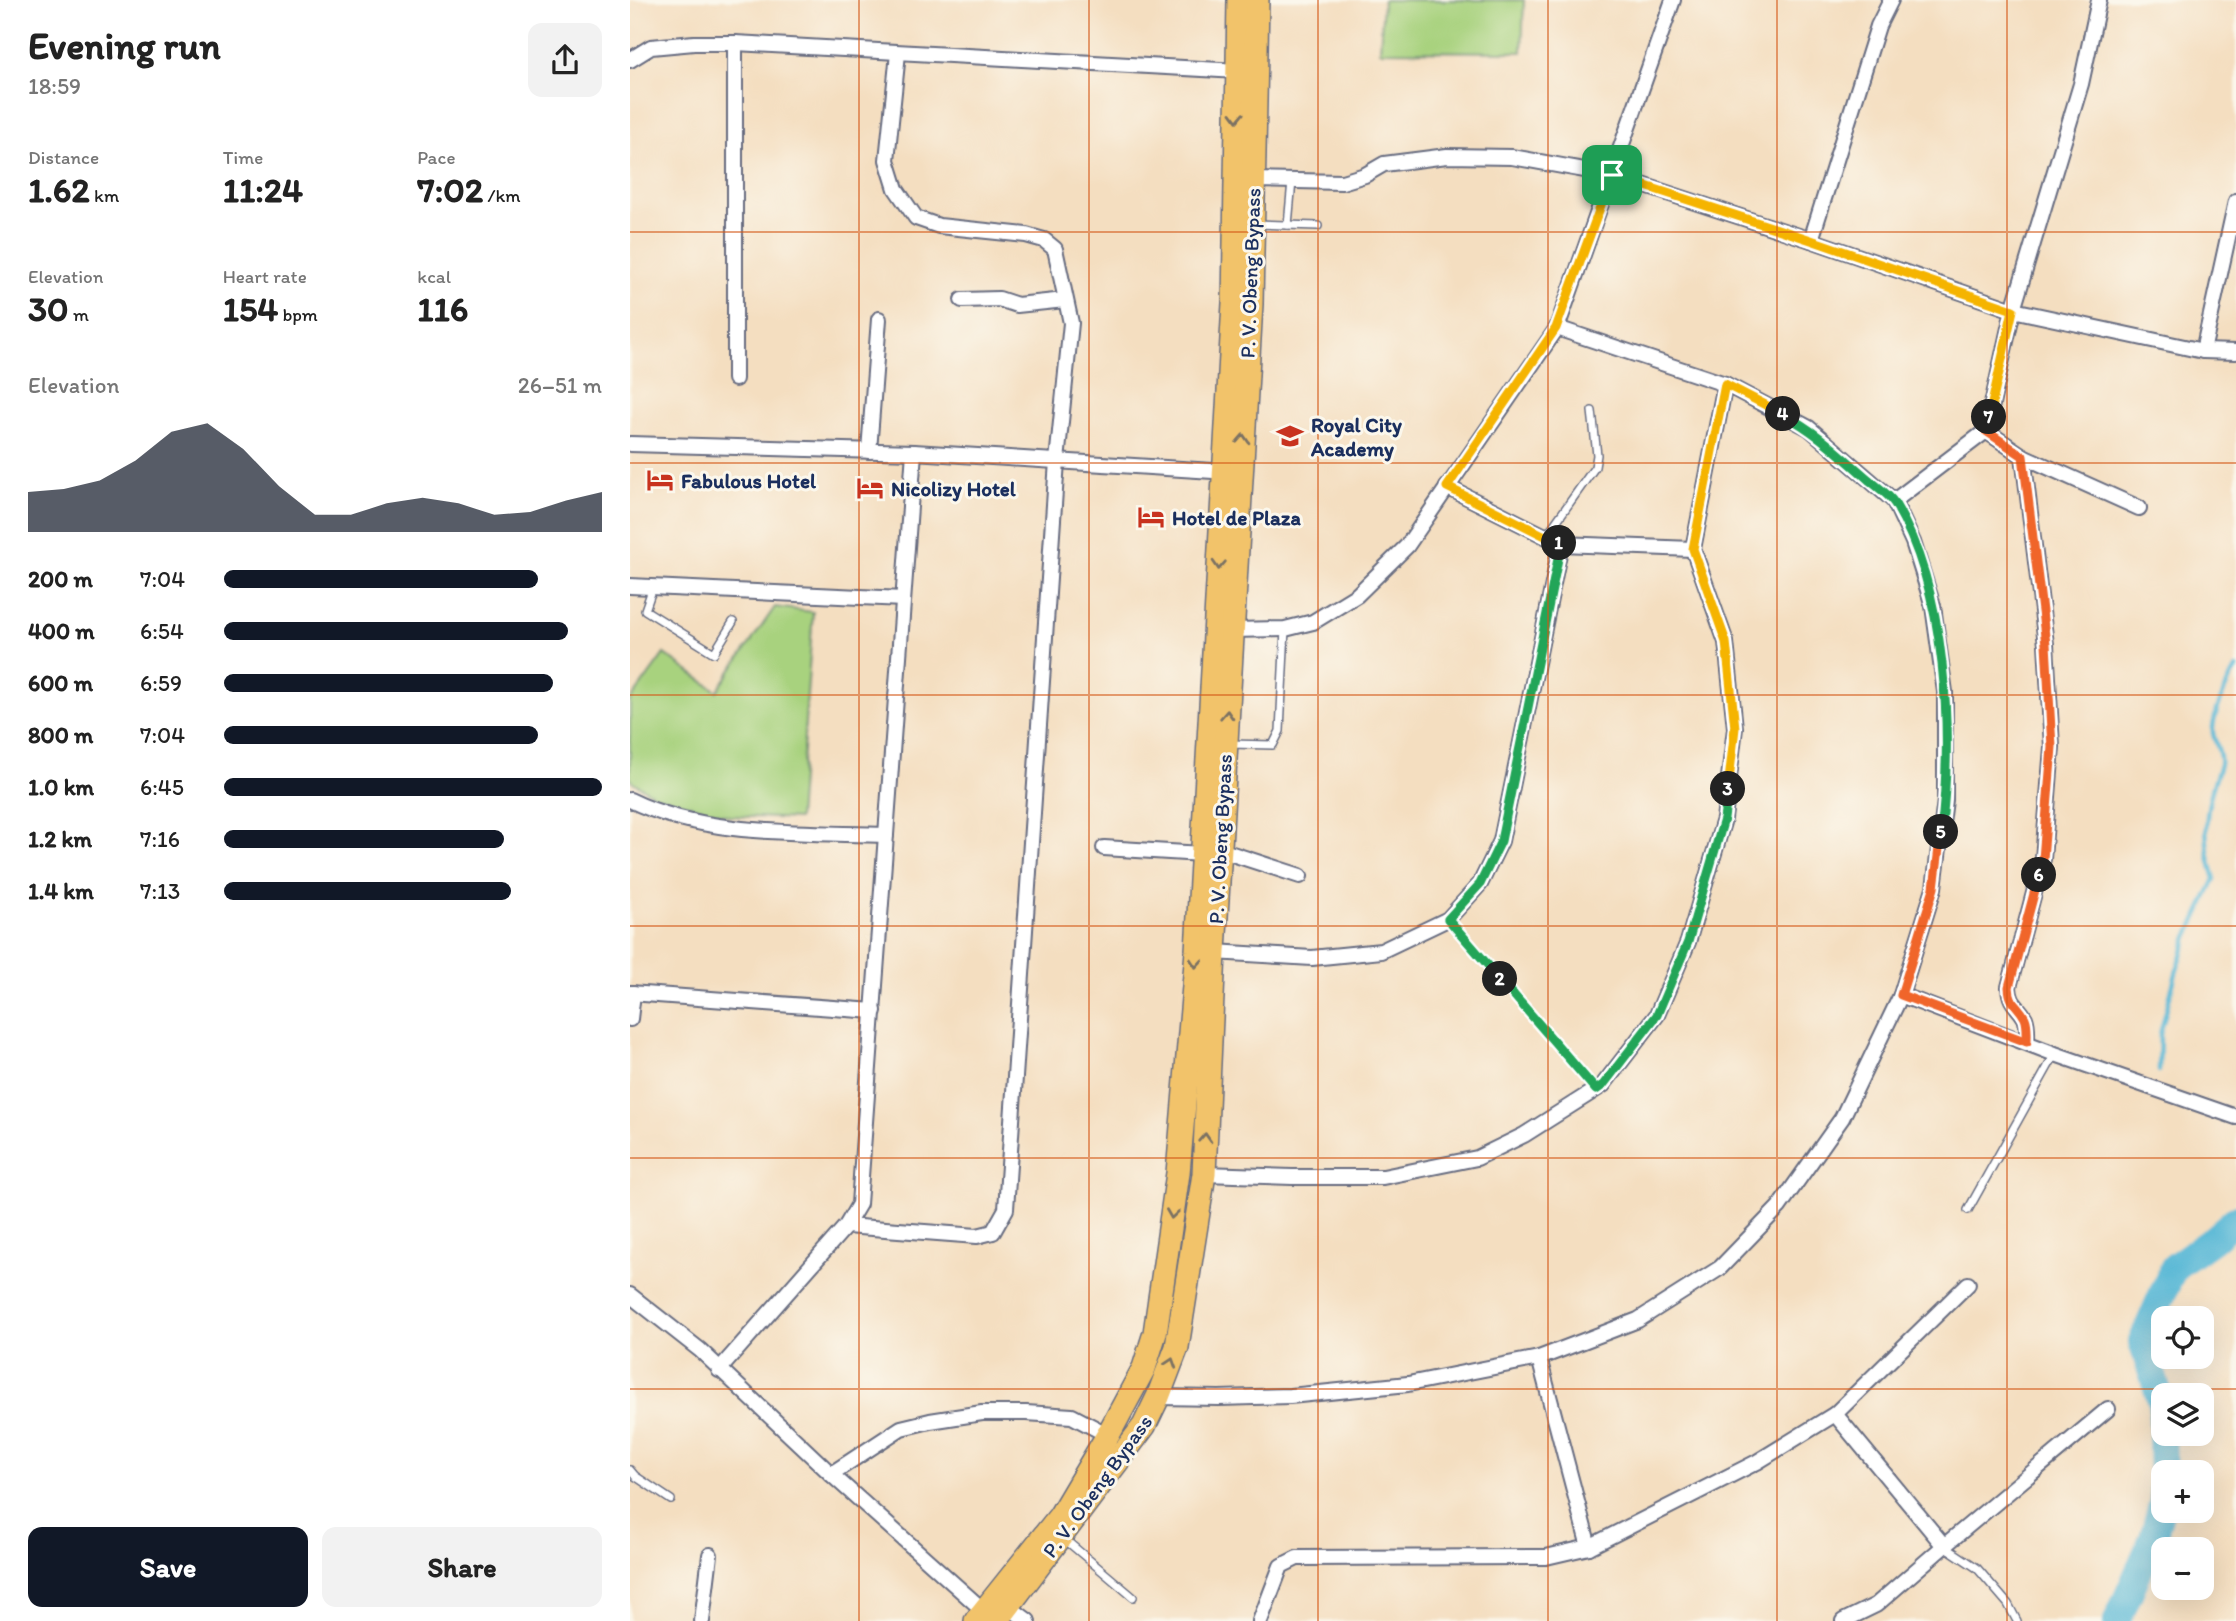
<!DOCTYPE html>
<html lang="en">
<head>
<meta charset="utf-8">
<style>
  :root { --surface:#fff; --page:#f2f2f2; --text:#222; --muted:#767676; --accent:#111827 }
  body { margin:0; font-family:Itim,sans-serif; background:var(--page); color:var(--text); height:100vh; display:flex; flex-direction:column; font-size:26px; white-space:nowrap }
  * { box-sizing:border-box; margin:0 }
  p { font-size:23px; color:var(--muted) }
  .icon { flex:none; width:38px; height:38px; fill:none; stroke:currentColor; stroke-width:2; stroke-linecap:round; stroke-linejoin:round }
  .map { position:relative; flex:1; overflow:hidden }
  .panel { display:flex; flex-direction:column; background:var(--surface); width:630px }
  .panel>* { flex:none }
  .buttons { position:absolute; left:1521px; top:1306px; display:grid; gap:14px }
  .buttons a { display:grid; place-items:center; width:63px; height:63px; border-radius:14px; background:var(--surface); box-shadow:0 7px 28px #0002; font-size:35px }
  .pin { position:absolute; display:grid; place-items:center; width:60px; height:60px; color:#fff; margin:-30px; border-radius:14px; box-shadow:0 4px 10px #0006 }
  .km { position:absolute; width:35px; height:35px; margin:-18px; border-radius:50%; background:#222; color:#fff; font-size:19px; line-height:35px; text-align:center }
  .round { display:grid; place-items:center; flex:none; width:74px; height:74px; border-radius:14px; background:var(--page) }
  .head { display:flex; align-items:center; justify-content:space-between; height:119px; padding:0 28px }
  h1 { font-size:38px; font-weight:700; line-height:52px }
  .metrics { display:grid; grid-template-columns:repeat(3,1fr); gap:10px; height:119px; padding:7px 28px }
  .metrics div { display:grid; align-content:center }
  .metrics b { font-size:35px; font-weight:700 }
  .metrics small { font-size:19px; font-weight:400 }
  .metrics p { font-size:19px }
  .chart { height:196px; padding:14px 28px }
  .chart p { display:flex; justify-content:space-between }
  .chart svg { width:100%; height:126px; margin-top:7px; fill:var(--accent); opacity:.7 }
  .primary-button { display:flex; gap:14px; margin-top:auto; padding:14px 28px }
  .primary-button a { flex:1; height:80px; border-radius:14px; background:var(--accent); color:#fff; font-size:28px; font-weight:700; line-height:80px; text-align:center }
  .primary-button a+a { background:var(--page); color:var(--text) }
  ul { padding:0 28px; list-style:none; font-size:23px }
  li { display:grid; grid-template-columns:112px 84px 1fr; align-items:center; height:52px }
  li i { height:18px; border-radius:9px; background:var(--accent) }
  main { display:flex; flex:1; min-height:0 }
  .map>svg:first-child { display:block }
  .green { fill:#a8d27e; stroke:#62806e; stroke-width:2 }
  .lines { fill:none; stroke-linecap:round; stroke-linejoin:round }
  .stream { stroke:#58b8d6; stroke-width:4.5 }
  .river { stroke:#58b8d6; stroke-width:28 }
  .service-casing { stroke:#676c80; stroke-width:10 }
  .minor-casing { stroke:#676c80; stroke-width:18 }
  .trunk-casing { stroke:#676c80; stroke-width:26 }
  .path { stroke:#676c80; stroke-width:2.5; stroke-dasharray:5 5; stroke-linecap:butt }
  .service { stroke:#fff; stroke-width:7 }
  .minor { stroke:#fff; stroke-width:14 }
  .trunk { stroke:#f2c36a; stroke-width:23 }
  .oneway { stroke:#7c7263 }
  .split-1-casing { stroke:#fff; stroke-width:14 }
  .split-2-casing { stroke:#fff; stroke-width:14 }
  .split-3-casing { stroke:#fff; stroke-width:14 }
  .split-4-casing { stroke:#fff; stroke-width:14 }
  .split-5-casing { stroke:#fff; stroke-width:14 }
  .split-6-casing { stroke:#fff; stroke-width:14 }
  .split-7-casing { stroke:#fff; stroke-width:14 }
  .split-8-casing { stroke:#fff; stroke-width:14 }
  .split-1 { stroke:#f5b400; stroke-width:9 }
  .split-2 { stroke:#22a559; stroke-width:9 }
  .split-3 { stroke:#22a559; stroke-width:9 }
  .split-4 { stroke:#f5b400; stroke-width:9 }
  .split-5 { stroke:#22a559; stroke-width:9 }
  .split-6 { stroke:#f0652b; stroke-width:9 }
  .split-7 { stroke:#f0652b; stroke-width:9 }
  .split-8 { stroke:#f5b400; stroke-width:9 }
  .grid { fill:none; stroke:#d45514; stroke-width:2; stroke-opacity:0.55 }
  .labels { text-anchor:middle; dominant-baseline:central; stroke-width:6; stroke-linejoin:round; paint-order:stroke }
  .street-label { font-size:21px; fill:#1b2f5e; stroke:#fbf7ec }
  .poi-label { font-size:21px; font-weight:bold; fill:#1b2f5e; stroke:#fbf7ec; text-anchor:start }
</style>
</head>
<body>
<main>
<section class="panel">
<div class="head"><div><h1>Evening run</h1><p>18:59</p></div><a class="round"><svg class="icon" aria-label="share" viewBox="0 0 24 24"><path d="M12 15V3M7 8l5-5 5 5M5 13v7h14v-7"/></svg></a></div>
<div class="metrics">
<div><p>Distance</p><b>1.62<small> km</small></b></div>
<div><p>Time</p><b>11:24</b></div>
<div><p>Pace</p><b>7:02<small> /km</small></b></div>
</div>
<div class="metrics">
<div><p>Elevation</p><b>30<small> m</small></b></div>
<div><p>Heart rate</p><b>154<small> bpm</small></b></div>
<div><p>kcal</p><b>116</b></div>
</div>
<div class="chart"><p><span>Elevation</span>26–51 m</p>
<svg viewBox="0 0 160 44" preserveAspectRatio="none"><path d="M0 44V30L10 29L20 26L30 19L40 9L50 6L60 15L70 28L80 38L90 38L100 34L110 32L120 34L130 38L140 37L150 33L160 30V44z"/></svg>
</div>
<ul>
<li><b>200 m</b>7:04<i style="width:83%"></i></li>
<li><b>400 m</b>6:54<i style="width:91%"></i></li>
<li><b>600 m</b>6:59<i style="width:87%"></i></li>
<li><b>800 m</b>7:04<i style="width:83%"></i></li>
<li><b>1.0 km</b>6:45<i style="width:100%"></i></li>
<li><b>1.2 km</b>7:16<i style="width:74%"></i></li>
<li><b>1.4 km</b>7:13<i style="width:76%"></i></li>
</ul>
<div class="primary-button"><a>Save</a><a>Share</a></div>
</section>
<div class="map">
<svg width="1606" height="1621" viewBox="0 0 1606 1621">
  <rect width="100%" height="100%" fill="#fbf7ec"/>
  <filter id="ink" filterUnits="userSpaceOnUse"><feTurbulence type="fractalNoise" baseFrequency=".0143" numOctaves="2"/><feDisplacementMap in="SourceGraphic" scale="14" xChannelSelector="R" yChannelSelector="G"/><feConvolveMatrix kernelMatrix="1 2 1 2 8 2 1 2 1" color-interpolation-filters="sRGB"/></filter>
  <filter id="wash" filterUnits="userSpaceOnUse"><feTurbulence type="fractalNoise" baseFrequency=".00686" numOctaves="4" result="noise"/><feDisplacementMap in="SourceGraphic" scale="28" xChannelSelector="R" yChannelSelector="G"/><feGaussianBlur stdDeviation="1.57" result="paint"/><feColorMatrix in="noise" values="0 0 0 0 0 0 0 0 0 0 0 0 0 0 0 0 0 1.4 0 .05"/><feComposite in="paint" operator="in"/></filter>
  <g filter="url(#wash)">
    <rect width="100%" height="100%" fill="#f4dec0"/>
    <!-- green -->
    <g class="green">
      <path d="M753 0H894L892 52 750 51Z"/>
      <path d="M145 607 183 612 168 819 99 816 24 795 0 780V701L34 654 87 691Z"/>
    </g>
    <g class="lines">
      <!-- stream -->
      <path class="stream" d="M1529 1071 1530 1034 1546 973 1558 937 1585 879C1575 847 1573 823 1582 790 1584 781 1588 773 1590 764 1592 753 1585 744 1583 733 1581 719 1598 681 1606 668"/>
      <!-- river -->
      <path class="river" d="M1487 1621 1523 1538 1533 1501 1532 1404 1512 1342 1544 1267 1582 1240 1606 1219"/>
    </g>
  </g>
  <g filter="url(#ink)">
    <g class="lines">
      <!-- service casing -->
      <g class="service-casing">
        <g id="service">
          <path d="M626 224 688 226"/>
          <path d="M658 225 662 181"/>
          <path d="M916 536 965 467 967 455 962 411"/>
          <path d="M23 587 15 610 84 653 103 622"/>
          <path d="M600 744 643 745 650 731 655 629"/>
          <path d="M1338 1210 1425 1054"/>
          <path d="M0 1470 5 1476 41 1500"/>
          <path d="M432 1537 503 1597"/>
          <path d="M1314 1546 1347 1568 1378 1604 1387 1621"/>
        </g>
      </g>
      <!-- minor casing -->
      <g class="minor-casing">
        <g id="minor">
          <path d="M0 60 21 47 64 43H105L608 71"/>
          <path d="M623 180 712 182 735 175 754 164 817 156 882 157 982 175 1181 240 1383 310 1573 351 1606 352"/>
          <path d="M1181 240 1248 26 1261 0"/>
          <path d="M332 300 369 299 387 305 435 300"/>
          <path d="M1573 351 1606 201"/>
          <path d="M105 379V43"/>
          <path d="M1356 431 1393 456 1509 508"/>
          <path d="M0 444 284 452 599 472"/>
          <path d="M239 451 249 319"/>
          <path d="M1393 456 1416 644 1422 747 1413 859 1379 987C1380 1005 1388 1005 1395 1018 1398 1025 1397 1034 1397 1042"/>
          <path d="M817 487 931 544 1063 549"/>
          <path d="M1264 501 1356 431 1383 310 1451 84 1469 0"/>
          <path d="M0 586 273 599"/>
          <path d="M602 630 655 629 683 622 727 595 777 546 927 328 1043 0"/>
          <path d="M0 800C75 837 174 832 256 835"/>
          <path d="M474 848 572 854"/>
          <path d="M590 850 670 876"/>
          <path d="M584 952 682 958 751 951 818 919 850 884 871 841 931 544"/>
          <path d="M0 993 244 1011"/>
          <path d="M1271 995 1425 1054 1606 1117"/>
          <path d="M0 1019 3 993"/>
          <path d="M574 1174 662 1177H753L847 1158 894 1135 973 1085 1027 1015 1058 942 1094 819 1105 728 1096 642 1063 549 1095 384"/>
          <path d="M216 1226 347 1236 363 1232 376 1209 427 461 441 323 425 249 414 240 396 235 309 226 286 218 266 189 257 160 268 53"/>
          <path d="M0 1295 70 1350 201 1474 354 1611"/>
          <path d="M909 1358 959 1547"/>
          <path d="M89 1370 216 1226 229 1204 284 452"/>
          <path d="M528 1397 589 1398 660 1396 778 1384 909 1358 1008 1320 1090 1268 1149 1207 1212 1118 1271 995 1304 888 1315 800V692L1303 606 1283 542 1264 501 1179 428 1095 384 927 328"/>
          <path d="M1205 1414 1314 1546"/>
          <path d="M201 1474 271 1428 300 1421 352 1413H396L442 1416 478 1435"/>
          <path d="M379 1607 398 1621"/>
          <path d="M72 1621 80 1555"/>
          <path d="M630 1621 651 1566 667 1558 916 1557 959 1547 1127 1462 1205 1414 1338 1284"/>
          <path d="M1213 1621 1246 1605 1314 1546 1478 1409"/>
        </g>
      </g>
      <!-- trunk casing -->
      <g class="trunk-casing">
        <g id="trunk">
          <path d="M346 1621 430 1516 478 1435 514 1368 525 1333 548 1173 567 951 604 303 609 0"/>
          <path d="M367 1621 514 1426 528 1397 547 1347 574 1174 584 952 621 304 627 0"/>
        </g>
      </g>
      <!-- path -->
      <path class="path" d="M828 931 957 1079"/>
      <!-- service -->
      <use href="#service" class="service"/>
      <!-- minor -->
      <use href="#minor" class="minor"/>
      <!-- trunk -->
      <use href="#trunk" class="trunk"/>
    </g>
    <!-- one-way arrows -->
    <defs><path id="oneway-chevron" d="M-2-3.5L2.5 0L-2 3.5" fill="none" stroke-width="1.6" stroke-linecap="round" stroke-linejoin="round" transform="scale(1.75)"/></defs>
    <g class="oneway">
      <use href="#oneway-chevron" transform="translate(607 117) rotate(91)"/>
      <use href="#oneway-chevron" transform="translate(613 439) rotate(-87)"/>
      <use href="#oneway-chevron" transform="translate(589 565) rotate(93)"/>
      <use href="#oneway-chevron" transform="translate(597 715) rotate(-87)"/>
      <use href="#oneway-chevron" transform="translate(566 963) rotate(95)"/>
      <use href="#oneway-chevron" transform="translate(575 1138) rotate(-87)"/>
      <use href="#oneway-chevron" transform="translate(542 1214) rotate(98)"/>
      <use href="#oneway-chevron" transform="translate(541 1363) rotate(-72)"/>
    </g>
  </g>
  <g class="lines" filter="url(#ink)">
    <!-- split-1 casing -->
    <g class="split-1-casing">
      <path id="split-1" d="M929 543 817 487 926 328 982 175"/>
    </g>
    <!-- split-2 casing -->
    <g class="split-2-casing">
      <path id="split-2" d="M870 979 818 919 850 884 871 841 931 544 929 543"/>
    </g>
    <!-- split-3 casing -->
    <g class="split-3-casing">
      <path id="split-3" d="M870 979 966 1090 973 1085 1027 1015 1058 942 1094 819 1098 789"/>
    </g>
    <!-- split-4 casing -->
    <g class="split-4-casing">
      <path id="split-4" d="M1098 789 1105 728 1096 642 1063 549 1095 384 1153 414"/>
    </g>
    <!-- split-5 casing -->
    <g class="split-5-casing">
      <path id="split-5" d="M1153 414C1187 432 1209 454 1238 479 1246 486 1259 494 1265 504 1317 591 1323 733 1311 832"/>
    </g>
    <!-- split-6 casing -->
    <g class="split-6-casing">
      <path id="split-6" d="M1311 832 1304 888 1271 995 1397 1042C1397 1034 1398 1025 1395 1018 1388 1004 1380 1005 1379 987L1409 875"/>
    </g>
    <!-- split-7 casing -->
    <g class="split-7-casing">
      <path id="split-7" d="M1359 417 1356 431 1393 456 1416 644 1422 747 1413 859 1409 875"/>
    </g>
    <!-- split-8 casing -->
    <g class="split-8-casing">
      <path id="split-8" d="M982 175 1181 240 1383 310 1359 417"/>
    </g>
    <!-- split-1 -->
    <use href="#split-1" class="split-1"/>
    <!-- split-2 -->
    <use href="#split-2" class="split-2"/>
    <!-- split-3 -->
    <use href="#split-3" class="split-3"/>
    <!-- split-4 -->
    <use href="#split-4" class="split-4"/>
    <!-- split-5 -->
    <use href="#split-5" class="split-5"/>
    <!-- split-6 -->
    <use href="#split-6" class="split-6"/>
    <!-- split-7 -->
    <use href="#split-7" class="split-7"/>
    <!-- split-8 -->
    <use href="#split-8" class="split-8"/>
  </g>
  <!-- grid -->
  <path class="grid" d="M229 0V1621M459 0V1621M688 0V1621M918 0V1621M1147 0V1621M1377 0V1621M0 232H1606M0 463H1606M0 695H1606M0 926H1606M0 1158H1606M0 1389H1606"/>
  <!-- icons -->
  <defs>
    <g id="school-bare" transform="scale(2.1)"><path d="M0-5L7-2L0 1L-7-2ZM-4 1L0 2.5L4 1V4Q0 6-4 4Z" fill="#c8321e" stroke="#fbf7ec" stroke-width="2.5" paint-order="stroke"/></g>
    <g id="hotel-bare" transform="scale(2.1)"><path d="M-6-4.5h1.5V1H6V5H4.5V3h-9V5H-6ZM-4 0a1.8 1.8 0 1 1 3.6 0ZM.5 0V-2.5h3Q6-2.5 6 0Z" fill="#c8321e" stroke="#fbf7ec" stroke-width="2.5" paint-order="stroke"/></g>
  </defs>
  <g fill-rule="evenodd">
    <use href="#school-bare" x="660" y="436"/>
    <use href="#hotel-bare" x="30" y="480"/>
    <use href="#hotel-bare" x="240" y="488"/>
    <use href="#hotel-bare" x="521" y="517"/>
  </g>
  <g class="labels">
    <!-- street labels -->
    <g class="street-label">
      <text transform="translate(620 273) rotate(-88)">P. V. Obeng Bypass</text>
      <text transform="translate(590 839) rotate(-87)">P. V. Obeng Bypass</text>
      <text transform="translate(467 1486) rotate(-54)">P. V. Obeng Bypass</text>
    </g>
    <!-- poi labels -->
    <g class="poi-label">
      <text x="681" y="424">Royal City<tspan x="681" dy="24">Academy</tspan></text>
      <text x="51" y="480">Fabulous Hotel</text>
      <text x="261" y="488">Nicolizy Hotel</text>
      <text x="542" y="517">Hotel de Plaza</text>
    </g>
  </g>
</svg>
<div class="buttons">
<a><svg class="icon" aria-label="locate" viewBox="0 0 24 24"><circle cx="12" cy="12" r="6"/><path d="M12 2v4M12 18v4M2 12h4M18 12h4"/></svg></a>
<a><svg class="icon" aria-label="layers" viewBox="0 0 24 24"><path d="M12 4l9 5-9 5-9-5zM3 14l9 5 9-5"/></svg></a>
<a>+</a>
<a>−</a>
</div>
<div class="pin" style="left:982px;top:175px;background:#1e9e55"><svg class="icon" aria-label="arrive" viewBox="0 0 24 24"><path d="M6 21V4h12l-3 4 3 4H6"/></svg></div>
<b class="km" style="left:929px;top:543px">1</b>
<b class="km" style="left:870px;top:979px">2</b>
<b class="km" style="left:1098px;top:789px">3</b>
<b class="km" style="left:1153px;top:414px">4</b>
<b class="km" style="left:1311px;top:832px">5</b>
<b class="km" style="left:1409px;top:875px">6</b>
<b class="km" style="left:1359px;top:417px">7</b>
</div>
</main>
</body>
</html>
